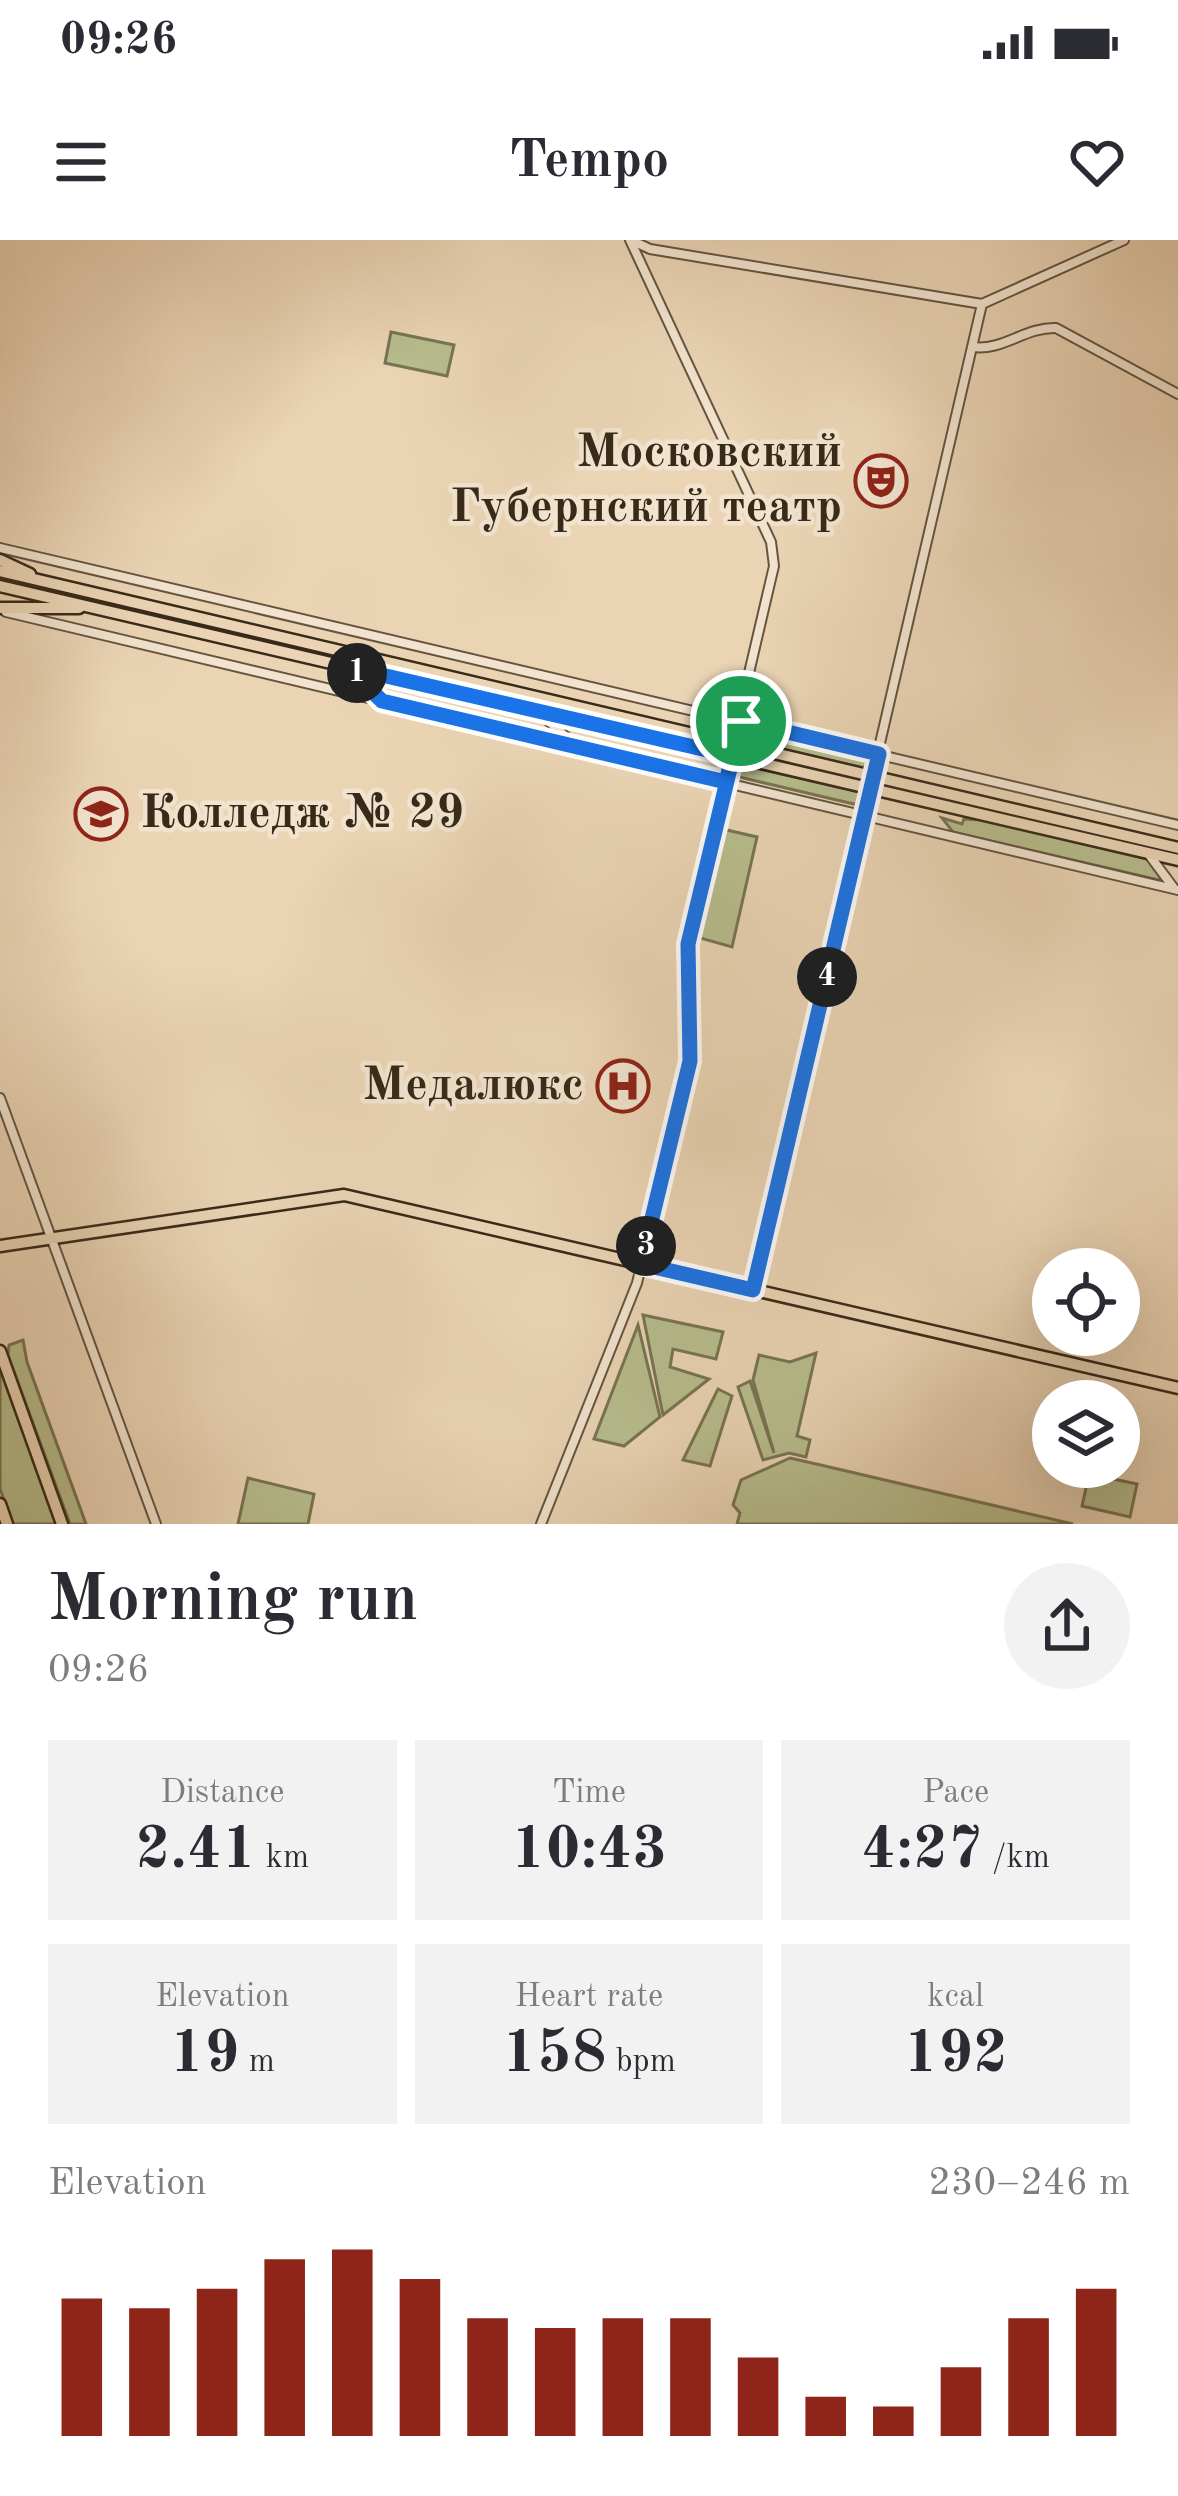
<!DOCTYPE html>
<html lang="en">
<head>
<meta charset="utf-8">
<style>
  :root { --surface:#fff; --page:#f2f2f3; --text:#2b2b33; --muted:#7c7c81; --accent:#8f2418 }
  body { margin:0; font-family:"Old Standard TT",serif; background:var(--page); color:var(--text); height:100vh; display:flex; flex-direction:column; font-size:45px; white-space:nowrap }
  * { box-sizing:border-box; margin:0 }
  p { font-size:39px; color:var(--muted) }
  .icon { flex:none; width:66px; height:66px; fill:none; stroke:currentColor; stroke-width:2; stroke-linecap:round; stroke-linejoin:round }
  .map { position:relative; height:1284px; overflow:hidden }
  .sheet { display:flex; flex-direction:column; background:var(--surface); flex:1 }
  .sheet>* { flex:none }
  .buttons { position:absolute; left:1032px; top:1008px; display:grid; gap:24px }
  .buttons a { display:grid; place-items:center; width:108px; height:108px; border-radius:50%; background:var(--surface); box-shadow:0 12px 48px #0002; font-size:60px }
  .pin { position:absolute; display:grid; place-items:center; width:102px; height:102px; color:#fff; margin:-51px; border:6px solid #fff; border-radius:50%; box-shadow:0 3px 12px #0007 }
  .km { position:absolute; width:60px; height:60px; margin:-30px; border-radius:50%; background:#222; color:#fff; font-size:33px; line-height:60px; text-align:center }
  .round { display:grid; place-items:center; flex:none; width:126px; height:126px; border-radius:63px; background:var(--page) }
  .overview { display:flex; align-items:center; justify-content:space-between; height:204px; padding:0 48px }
  h1 { font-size:66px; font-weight:800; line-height:90px }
  .figures { display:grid; grid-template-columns:repeat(3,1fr); gap:18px; height:204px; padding:12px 48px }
  .figures div { display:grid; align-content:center; border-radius:0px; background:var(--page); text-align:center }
  .figures b { font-size:60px; font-weight:800 }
  .figures small { font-size:33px; font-weight:400 }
  .figures p { font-size:33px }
  .chart { height:336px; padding:24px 48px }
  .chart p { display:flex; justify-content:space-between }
  .chart svg { width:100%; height:216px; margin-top:12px; stroke:var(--accent); stroke-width:6 }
  .status { display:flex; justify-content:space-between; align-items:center; height:84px; padding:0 60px; background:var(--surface); direction:ltr }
  .status svg { height:33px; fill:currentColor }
  header { display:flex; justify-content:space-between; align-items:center; height:156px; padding:0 48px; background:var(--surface); font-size:54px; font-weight:800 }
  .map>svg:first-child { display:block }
  .green { fill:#b7bd8d; stroke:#787453; stroke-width:3 }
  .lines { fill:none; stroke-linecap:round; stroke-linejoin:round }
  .minor-casing { stroke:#645440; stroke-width:12 }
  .major-casing { stroke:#382a19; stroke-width:15 }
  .minor { stroke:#f1e3ce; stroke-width:8 }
  .major { stroke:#ead4b4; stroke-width:10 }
  .route-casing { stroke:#fff; stroke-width:24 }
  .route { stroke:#1a73e8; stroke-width:15 }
  .labels { text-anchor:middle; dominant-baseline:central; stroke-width:9; stroke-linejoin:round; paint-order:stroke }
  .poi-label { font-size:48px; font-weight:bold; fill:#382a19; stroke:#f1e3ce; text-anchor:end }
</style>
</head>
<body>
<div class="status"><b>09:26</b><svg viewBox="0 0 49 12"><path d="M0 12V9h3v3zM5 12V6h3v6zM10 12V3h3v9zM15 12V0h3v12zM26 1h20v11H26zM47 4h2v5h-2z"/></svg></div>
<header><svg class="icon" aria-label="menu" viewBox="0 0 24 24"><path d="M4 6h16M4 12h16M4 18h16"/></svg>Tempo<svg class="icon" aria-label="heart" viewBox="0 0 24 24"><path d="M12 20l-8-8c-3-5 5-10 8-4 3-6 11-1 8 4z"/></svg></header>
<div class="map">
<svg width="1178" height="1284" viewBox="0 0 1178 1284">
  <rect width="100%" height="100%" fill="#ead4b4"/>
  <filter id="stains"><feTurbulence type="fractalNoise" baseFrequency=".00167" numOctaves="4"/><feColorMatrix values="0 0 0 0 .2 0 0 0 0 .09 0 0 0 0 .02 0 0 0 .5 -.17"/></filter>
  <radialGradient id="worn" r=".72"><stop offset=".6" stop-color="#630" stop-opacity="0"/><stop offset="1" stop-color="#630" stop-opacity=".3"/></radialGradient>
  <!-- green -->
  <g class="green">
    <path d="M391 92 454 105 447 136 385 123Z"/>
    <path d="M751 487 867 514 870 522 863 528 748 501 744 492Z"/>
    <path d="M739 524 860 552 862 560 858 565 735 536 733 529Z"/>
    <path d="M942 578 962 584 964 579 984 580 1147 619 1163 641 953 592Z"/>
    <path d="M718 588 757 597 732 707 693 696Z"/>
    <path d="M643 1075 723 1092 716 1119 673 1109 670 1127 709 1139 663 1175Z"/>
    <path d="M638 1085 660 1177 624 1206 594 1199Z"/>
    <path d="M23 1100 27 1122 86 1284H70L8 1115 9 1105Z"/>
    <path d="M816 1113 797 1196 810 1200 806 1217 789 1213 763 1220 738 1147 750 1141 774 1213 753 1140 759 1115 790 1122Z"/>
    <path d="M0 1128 56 1284H13L0 1249Z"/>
    <path d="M718 1149 732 1156 710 1226 683 1220Z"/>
    <path d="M790 1218 825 1226 1073 1284H737L740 1273 733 1265 741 1240Z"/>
    <path d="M1089 1234 1137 1244 1130 1277 1082 1266Z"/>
    <path d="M248 1238 314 1254 308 1284H238Z"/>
  </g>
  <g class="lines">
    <!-- minor casing -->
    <g class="minor-casing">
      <g id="minor">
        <path d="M633 1 650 9 982 64 1124 0"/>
        <path d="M973 107C1003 111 1025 87 1056 88L1178 154"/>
        <path d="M0 308 1178 585"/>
        <path d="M6 372 1178 650"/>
        <path d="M353 431 379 459"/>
        <path d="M543 476 576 506"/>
        <path d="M1150 616 1173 647"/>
        <path d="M0 858 156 1284"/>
        <path d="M753 1050 982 64"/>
        <path d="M541 1284 637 1043 690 821V685L774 326 771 302 630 0"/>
      </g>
    </g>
    <!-- major casing -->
    <g class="major-casing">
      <g id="major">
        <path d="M0 320 30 334"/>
        <path d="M0 331 1178 608"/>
        <path d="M0 346 1178 620"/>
        <path d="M0 368H79"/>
        <path d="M0 1006 344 955 1178 1148"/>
        <path d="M0 1111 62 1284"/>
        <path d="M0 1264 7 1284"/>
      </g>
    </g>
    <!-- minor -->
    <use href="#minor" class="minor"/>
    <!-- major -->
    <use href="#major" class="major"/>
  </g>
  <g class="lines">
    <!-- route casing -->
    <g class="route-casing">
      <path id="route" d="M741 481 726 542 382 461 347 427 733 516 688 704 690 821 641 1024 753 1050 879 514 741 481"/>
    </g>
    <!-- route -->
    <use href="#route" class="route"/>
  </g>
  <!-- icons -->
  <defs>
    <g id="theatre-ring" transform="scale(2.7)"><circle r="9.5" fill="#f1e3ce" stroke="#8f2418" stroke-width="1.5"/><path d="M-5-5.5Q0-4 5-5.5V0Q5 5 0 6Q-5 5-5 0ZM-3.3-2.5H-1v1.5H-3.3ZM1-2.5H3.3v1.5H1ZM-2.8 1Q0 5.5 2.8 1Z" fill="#8f2418"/></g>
    <g id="university-ring" transform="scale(2.7)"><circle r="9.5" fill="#f1e3ce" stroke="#8f2418" stroke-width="1.5"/><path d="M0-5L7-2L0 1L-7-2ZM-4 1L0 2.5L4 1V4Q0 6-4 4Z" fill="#8f2418"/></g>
    <g id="hospital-ring" transform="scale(2.7)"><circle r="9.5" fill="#f1e3ce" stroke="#8f2418" stroke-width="1.5"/><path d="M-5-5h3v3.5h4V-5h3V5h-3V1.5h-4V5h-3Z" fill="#8f2418"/></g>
  </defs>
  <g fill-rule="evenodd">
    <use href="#theatre-ring" x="881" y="241"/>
    <use href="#university-ring" x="101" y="574"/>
    <use href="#hospital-ring" x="623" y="846"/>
  </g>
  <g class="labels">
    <!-- poi labels -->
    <g class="poi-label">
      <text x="842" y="213">Московский<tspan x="842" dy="55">Губернский театр</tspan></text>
      <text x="140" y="574" text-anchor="start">Колледж № 29</text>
      <text x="584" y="846">Медалюкс</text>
    </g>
  </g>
  <rect width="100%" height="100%" filter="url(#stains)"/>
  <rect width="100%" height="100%" fill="url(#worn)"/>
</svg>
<div class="buttons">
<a><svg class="icon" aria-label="locate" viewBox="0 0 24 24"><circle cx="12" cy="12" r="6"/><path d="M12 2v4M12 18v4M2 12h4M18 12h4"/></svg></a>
<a><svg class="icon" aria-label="layers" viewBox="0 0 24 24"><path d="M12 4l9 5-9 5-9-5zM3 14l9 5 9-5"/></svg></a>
</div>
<div class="pin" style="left:741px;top:481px;background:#1e9e55"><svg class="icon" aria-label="arrive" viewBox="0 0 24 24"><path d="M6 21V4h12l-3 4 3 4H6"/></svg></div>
<b class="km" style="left:357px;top:433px">1</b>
<b class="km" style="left:646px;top:1006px">3</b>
<b class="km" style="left:827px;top:737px">4</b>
</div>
<section class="sheet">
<div class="overview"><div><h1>Morning run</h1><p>09:26</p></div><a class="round"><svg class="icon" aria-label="share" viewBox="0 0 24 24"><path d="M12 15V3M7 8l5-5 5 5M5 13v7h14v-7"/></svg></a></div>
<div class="figures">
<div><p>Distance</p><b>2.41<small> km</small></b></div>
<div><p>Time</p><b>10:43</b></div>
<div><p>Pace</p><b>4:27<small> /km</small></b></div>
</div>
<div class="figures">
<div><p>Elevation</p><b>19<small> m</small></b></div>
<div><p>Heart rate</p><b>158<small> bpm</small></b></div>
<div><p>kcal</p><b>192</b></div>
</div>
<div class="chart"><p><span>Elevation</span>230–246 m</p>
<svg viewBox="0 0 160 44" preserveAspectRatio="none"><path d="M5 44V16M15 44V18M25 44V14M35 44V8M45 44V6M55 44V12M65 44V20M75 44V22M85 44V20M95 44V20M105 44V28M115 44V36M125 44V38M135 44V30M145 44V20M155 44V14"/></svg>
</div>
</section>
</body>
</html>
